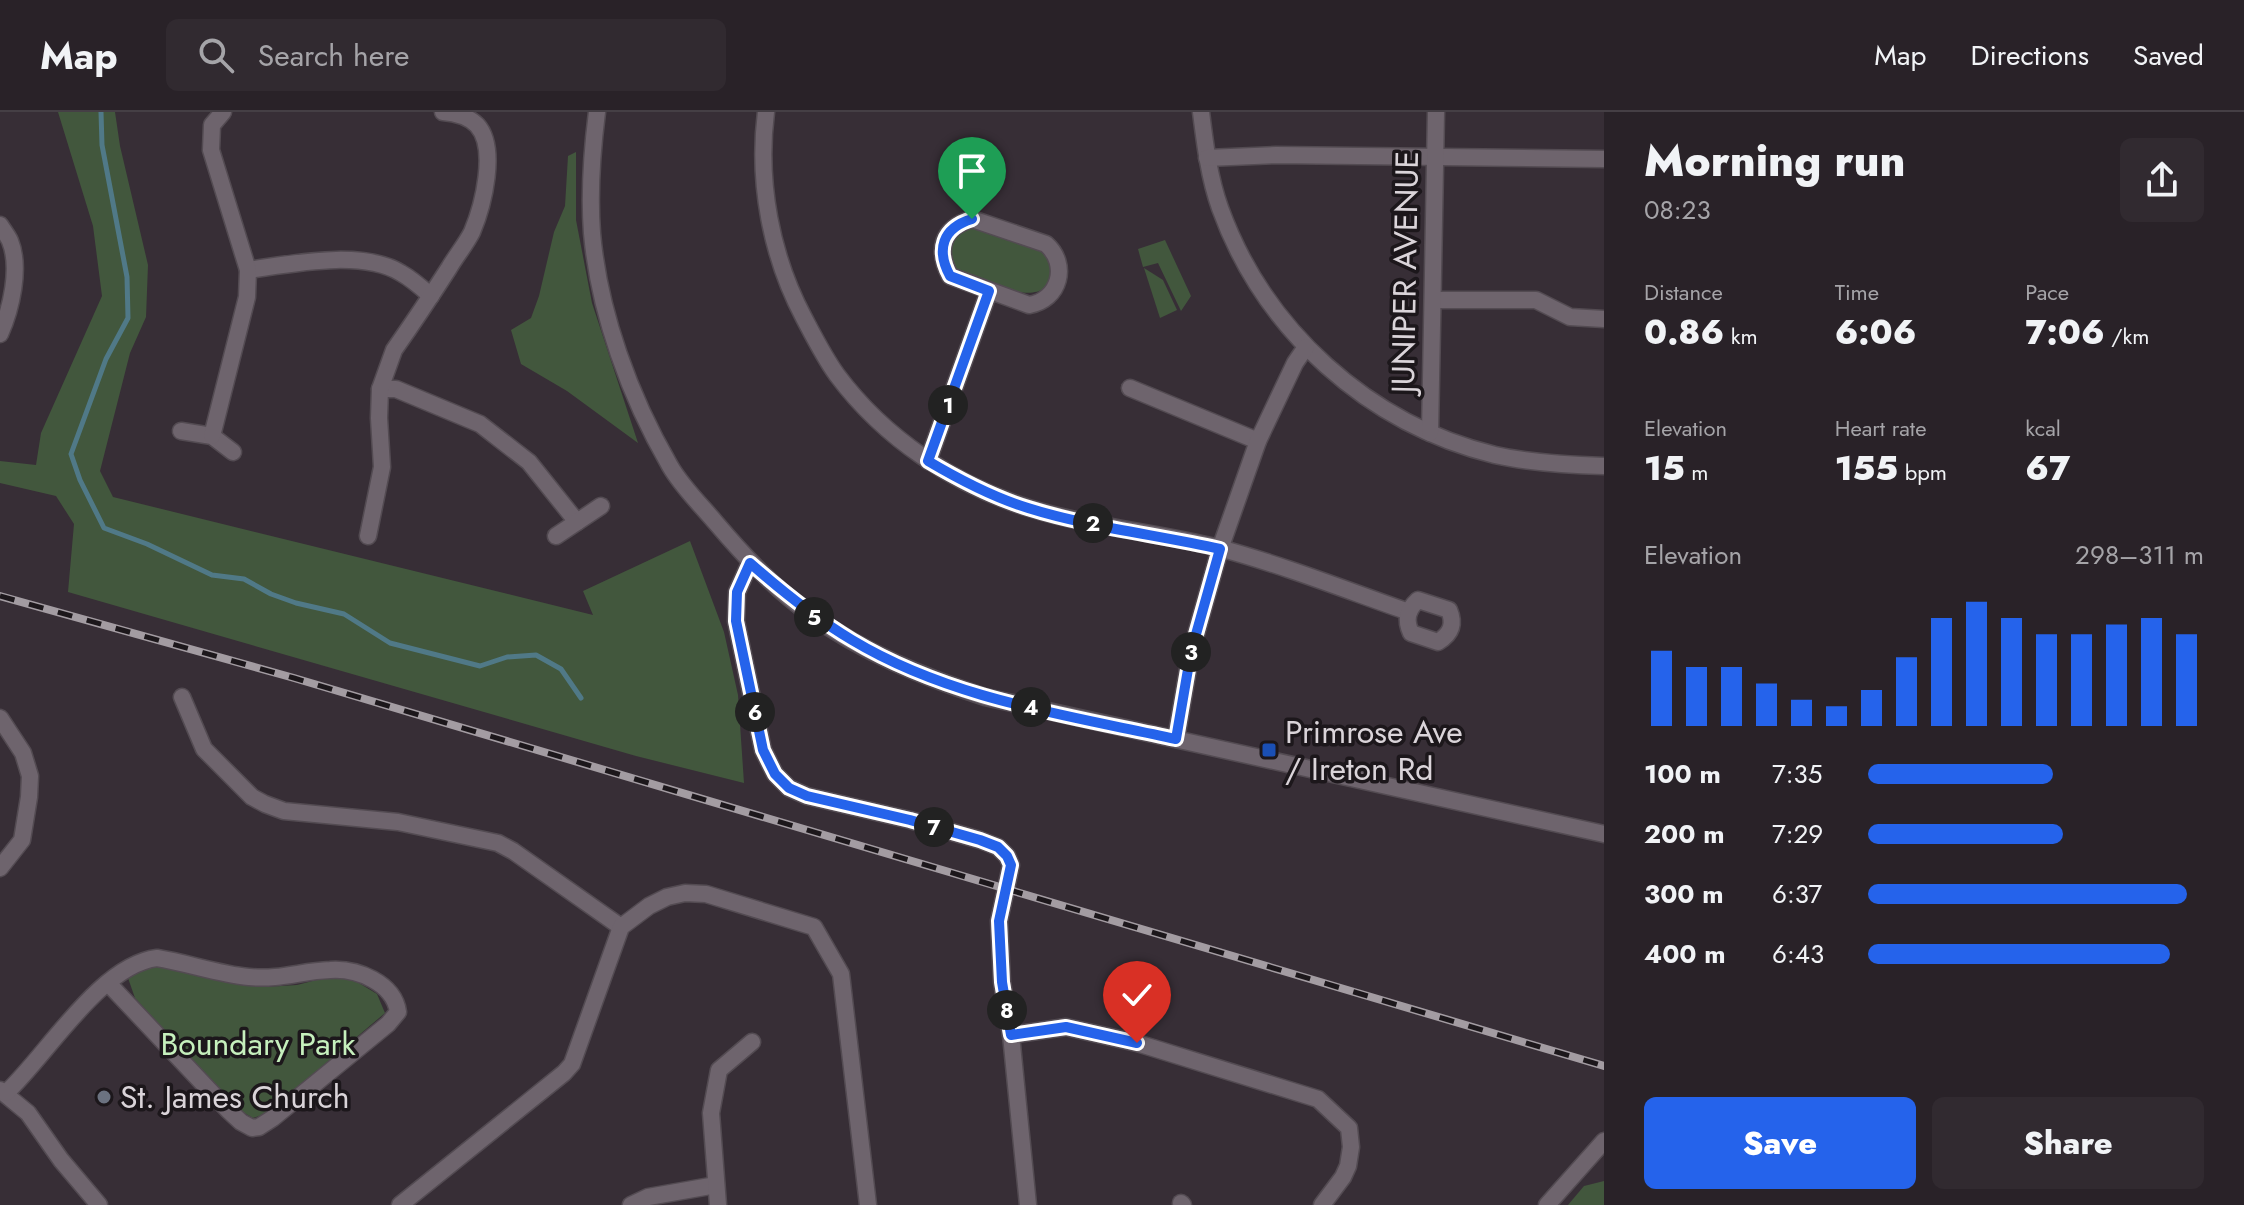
<!DOCTYPE html>
<html lang="en">
<head>
<meta charset="utf-8">
<style>
  :root { --surface:#292228; --page:#312a30; --text:#f1f3f6; --muted:#a5a4a8; --line:#453f45; --accent:#2563eb }
  body { margin:0; font-family:Jost,sans-serif; background:var(--page); color:var(--text); height:100vh; display:flex; flex-direction:column; font-size:30px; white-space:nowrap }
  * { box-sizing:border-box; margin:0 }
  p { font-size:26px; color:var(--muted) }
  .icon { flex:none; width:44px; height:44px; fill:none; stroke:currentColor; stroke-width:2; stroke-linecap:round; stroke-linejoin:round }
  .map { position:relative; flex:1; overflow:hidden }
  .side { display:flex; flex-direction:column; background:var(--surface); width:640px }
  .side>* { flex:none }
  .pin { position:absolute; display:grid; place-items:center; width:68px; height:68px; color:#fff; margin:-82px -34px; border-radius:50% 50% 50% 0; rotate:-45deg; box-shadow:0 0 8px #0007 }
  .pin .icon { rotate:45deg }
  .km { position:absolute; width:40px; height:40px; margin:-20px; border-radius:50%; background:#222; color:#fff; font-size:22px; line-height:40px; text-align:center }
  .round { display:grid; place-items:center; flex:none; width:84px; height:84px; border-radius:12px; background:var(--page) }
  .head { display:flex; align-items:center; justify-content:space-between; height:136px; padding:0 40px }
  h1 { font-size:44px; font-weight:800; line-height:60px }
  .stats { display:grid; grid-template-columns:repeat(3,1fr); gap:12px; height:136px; padding:8px 40px }
  .stats div { display:grid; align-content:center }
  .stats b { font-size:34px; font-weight:800 }
  .stats small { font-size:22px; font-weight:400 }
  .stats p { font-size:22px }
  .chart { height:224px; padding:16px 40px }
  .chart p { display:flex; justify-content:space-between }
  .chart svg { width:100%; height:144px; margin-top:8px; stroke:var(--accent); stroke-width:6 }
  .button { display:flex; gap:16px; margin-top:auto; padding:16px 40px }
  .button a { flex:1; height:92px; border-radius:12px; background:var(--accent); color:#fff; font-size:32px; font-weight:800; line-height:92px; text-align:center }
  .button a+a { background:var(--page); color:var(--text) }
  ul { padding:0 40px; list-style:none; font-size:26px }
  li { display:grid; grid-template-columns:128px 96px 1fr; align-items:center; height:60px }
  li i { height:20px; border-radius:10px; background:var(--accent) }
  header { display:flex; align-items:center; gap:48px; box-sizing:border-box; height:112px; padding:0 40px; background:var(--surface); border-bottom:2px solid var(--line) }
  header strong { font-size:38px }
  nav { display:flex; gap:44px; margin-inline-start:auto; font-size:28px }
  .search { width:560px; height:72px; background:var(--page); display:flex; align-items:center; gap:20px; box-sizing:border-box; padding:0 28px; border-radius:12px; color:var(--muted); font-size:30px }
  main { display:flex; flex:1; min-height:0 }
  .map>svg:first-child { display:block }
  .green { fill:#42573d }
  .lines { fill:none; stroke-linecap:round; stroke-linejoin:round }
  .stream { stroke:#507987; stroke-width:5 }
  .minor-casing { stroke:#534b52; stroke-width:19 }
  .minor { stroke:#6e646d; stroke-width:16 }
  .rail-casing { stroke:#a39ca2; stroke-width:8 }
  .rail { stroke:#1c171b; stroke-width:5; stroke-dasharray:15; stroke-linecap:butt }
  .route-casing { stroke:#fff; stroke-width:16 }
  .route { stroke:#2563eb; stroke-width:10 }
  .transit-dot { fill:#1a4fb4; stroke:#1c171b; stroke-width:3 }
  .worship-dot { fill:#6b7280; stroke:#1c171b; stroke-width:3 }
  .labels { text-anchor:middle; dominant-baseline:central; stroke-width:7; stroke-linejoin:round; paint-order:stroke }
  .street-label { font-size:32px; fill:#dad4d9; stroke:#1c171b }
  .poi-label { font-size:32px; fill:#dad4d9; stroke:#1c171b; text-anchor:start }
  .park-label { font-size:32px; fill:#c6f0bd; stroke:#1c171b }
</style>
</head>
<body>
<header>
<strong>Map</strong>
<div class="search"><svg class="icon" aria-label="search" viewBox="0 0 24 24"><circle cx="10" cy="10" r="6"/><path d="M15 15l6 6"/></svg>Search here</div>
<nav><a>Map</a><a>Directions</a><a>Saved</a></nav>
</header>
<main>
<div class="map">
<svg width="1604" height="1093" viewBox="0 0 1604 1093">
  <rect width="100%" height="100%" fill="#372e36"/>
  <!-- green -->
  <g class="green">
    <path d="M58 0H115L120 34 148 153 146 205 130 241 100 359 113 385 593 503 583 479 690 429 724 520 738 583 744 671 636 644 68 480 74 412 56 384 0 371V349L36 353 41 321 102 184 93 114Z"/>
    <path d="M576 40V108L592 191 638 331 567 279 521 252 511 218 531 206 539 184 554 120 565 94 568 44Z"/>
    <path d="M960 116H984L1047 141C1049 147 1052 154 1051 160 1050 205 971 164 952 155L947 133Z"/>
    <path d="M1165 128 1191 184 1181 199 1158 151 1143 155 1138 137Z"/>
    <path d="M1144 156 1163 168 1177 198 1160 206Z"/>
    <path d="M159 852 221 868 265 875 297 873 328 865 354 868 377 882 385 901 267 1001 253 1006 236 996 135 886 128 866 141 855Z"/>
    <path d="M1604 1069V1093H1568L1584 1074Z"/>
  </g>
  <g class="lines">
    <!-- stream -->
    <path class="stream" d="M101 0 102 33 127 165 128 206 106 247 71 342 80 368 104 416 147 432 212 463 244 467 271 482 296 491 344 502 390 531 480 554 507 545 536 543 561 557 581 586"/>
    <!-- minor casing -->
    <g class="minor-casing">
      <g id="minor">
        <path d="M597 0C592 39 589 81 592 121 599 201 630 285 670 354 682 375 701 393 716 411 745 445 774 476 811 503 864 541 924 565 985 585L1604 722"/>
        <path d="M766 0C757 70 771 144 804 206 814 225 824 245 837 263 884 326 954 373 1029 396 1090 415 1156 420 1219 436 1283 453 1346 478 1409 500"/>
        <path d="M1201 0C1205 32 1209 65 1220 96 1264 218 1368 312 1495 343 1530 351 1568 353 1604 354"/>
        <path d="M1207 46 1276 43 1604 47"/>
        <path d="M972 107 1046 132C1069 152 1060 188 1029 193L950 164C936 137 942 116 972 107Z"/>
        <path d="M0 113C3 118 8 124 10 129 21 156 11 197 0 222"/>
        <path d="M248 158C291 152 362 137 401 161 412 167 422 176 431 184"/>
        <path d="M1433 188H1536L1570 205 1604 207"/>
        <path d="M1130 276 1258 329"/>
        <path d="M380 277H396L480 312 529 350 577 410"/>
        <path d="M181 319 212 324 233 340"/>
        <path d="M1430 321 1436 0"/>
        <path d="M212 324 247 185 248 158 211 38 212 13 223 0"/>
        <path d="M928 349 989 179"/>
        <path d="M368 424 382 355 379 306 380 277 394 238C413 211 431 184 449 156 456 144 466 132 472 120 483 94 498 36 477 13 468 4 455 1 443 0"/>
        <path d="M556 424 601 394"/>
        <path d="M750 451 737 480 736 509 763 638 775 662 789 676 807 684 910 708 980 728 998 735 1007 744 1011 753 999 809 1002 870 1011 923 1028 1093"/>
        <path d="M1418 488 1449 498C1455 512 1451 522 1438 530L1411 521C1405 508 1407 498 1418 488Z"/>
        <path d="M182 585 204 637 252 685 265 692 284 699 398 710 498 731 513 739 621 815"/>
        <path d="M0 606 23 641 30 664 29 685 22 728 0 756"/>
        <path d="M1176 627 1191 540 1220 437 1258 329 1295 251 1306 235"/>
        <path d="M1011 923 1066 915 1137 931 1318 987 1349 1016 1351 1035 1348 1054 1343 1065 1322 1093"/>
        <path d="M0 978 28 1001 61 1048 99 1093"/>
        <path d="M6 981C47 943 100 853 157 846 188 851 218 862 249 865 281 868 301 859 330 858 357 856 394 871 398 900L388 912 273 1006 259 1015 252 1016 241 1010 228 998 108 871"/>
        <path d="M1181 1091 1183 1093"/>
        <path d="M400 1093 564 961 572 952 621 815 649 794 667 785 685 781 706 782 814 815 841 862 868 1093"/>
        <path d="M631 1093 648 1085 716 1073"/>
        <path d="M718 1093 711 1001 719 958 752 930"/>
        <path d="M1547 1093 1604 1029"/>
      </g>
    </g>
    <!-- minor -->
    <use href="#minor" class="minor"/>
    <!-- rail casing -->
    <g class="rail-casing">
      <path id="rail" d="M0 484 294 566 1604 954"/>
    </g>
    <!-- rail -->
    <use href="#rail" class="rail"/>
  </g>
  <g class="lines">
    <!-- route casing -->
    <g class="route-casing">
      <path id="route" d="M972 107C942 116 936 138 950 164L989 179 928 349C960 368 992 385 1028 396 1088 415 1158 423 1220 437L1191 540 1176 627C1066 603 950 587 852 528 815 506 783 480 750 451L737 480 736 509 763 638 775 662 789 676 807 684 910 708 980 728 998 735 1007 744 1011 753 999 809 1002 870 1011 923 1066 915 1137 931"/>
    </g>
    <!-- route -->
    <use href="#route" class="route"/>
  </g>
  <!-- markers -->
  <rect class="transit-dot" x="1261" y="630" width="16" height="16" rx="4"/>
  <circle class="worship-dot" cx="104" cy="985" r="8"/>
  <g class="labels">
    <!-- street labels -->
    <g class="street-label">
      <text transform="translate(1405 160) rotate(-89)">JUNIPER AVENUE</text>
    </g>
    <!-- poi labels -->
    <g class="poi-label">
      <text x="1285" y="620">Primrose Ave<tspan x="1285" dy="37">/ Ireton Rd</tspan></text>
      <text x="120" y="985">St. James Church</text>
    </g>
    <!-- park labels -->
    <g class="park-label">
      <text x="258" y="932">Boundary Park</text>
    </g>
  </g>
</svg>
<div class="pin" style="left:972px;top:107px;background:#1e9e55"><svg class="icon" aria-label="arrive" viewBox="0 0 24 24"><path d="M6 21V4h12l-3 4 3 4H6"/></svg></div>
<div class="pin" style="left:1137px;top:931px;background:#d93025"><svg class="icon" aria-label="check" viewBox="0 0 24 24"><path d="M5 12l5 5 9-10"/></svg></div>
<b class="km" style="left:948px;top:293px">1</b>
<b class="km" style="left:1093px;top:411px">2</b>
<b class="km" style="left:1191px;top:540px">3</b>
<b class="km" style="left:1031px;top:595px">4</b>
<b class="km" style="left:814px;top:505px">5</b>
<b class="km" style="left:755px;top:600px">6</b>
<b class="km" style="left:934px;top:715px">7</b>
<b class="km" style="left:1007px;top:898px">8</b>
</div>
<section class="side">
<div class="head"><div><h1>Morning run</h1><p>08:23</p></div><a class="round"><svg class="icon" aria-label="share" viewBox="0 0 24 24"><path d="M12 15V3M7 8l5-5 5 5M5 13v7h14v-7"/></svg></a></div>
<div class="stats">
<div><p>Distance</p><b>0.86<small> km</small></b></div>
<div><p>Time</p><b>6:06</b></div>
<div><p>Pace</p><b>7:06<small> /km</small></b></div>
</div>
<div class="stats">
<div><p>Elevation</p><b>15<small> m</small></b></div>
<div><p>Heart rate</p><b>155<small> bpm</small></b></div>
<div><p>kcal</p><b>67</b></div>
</div>
<div class="chart"><p><span>Elevation</span>298–311 m</p>
<svg viewBox="0 0 160 44" preserveAspectRatio="none"><path d="M5 44V21M15 44V26M25 44V26M35 44V31M45 44V36M55 44V38M65 44V33M75 44V23M85 44V11M95 44V6M105 44V11M115 44V16M125 44V16M135 44V13M145 44V11M155 44V16"/></svg>
</div>
<ul>
<li><b>100 m</b>7:35<i style="width:55%"></i></li>
<li><b>200 m</b>7:29<i style="width:58%"></i></li>
<li><b>300 m</b>6:37<i style="width:95%"></i></li>
<li><b>400 m</b>6:43<i style="width:90%"></i></li>
</ul>
<div class="button"><a>Save</a><a>Share</a></div>
</section>
</main>
</body>
</html>
